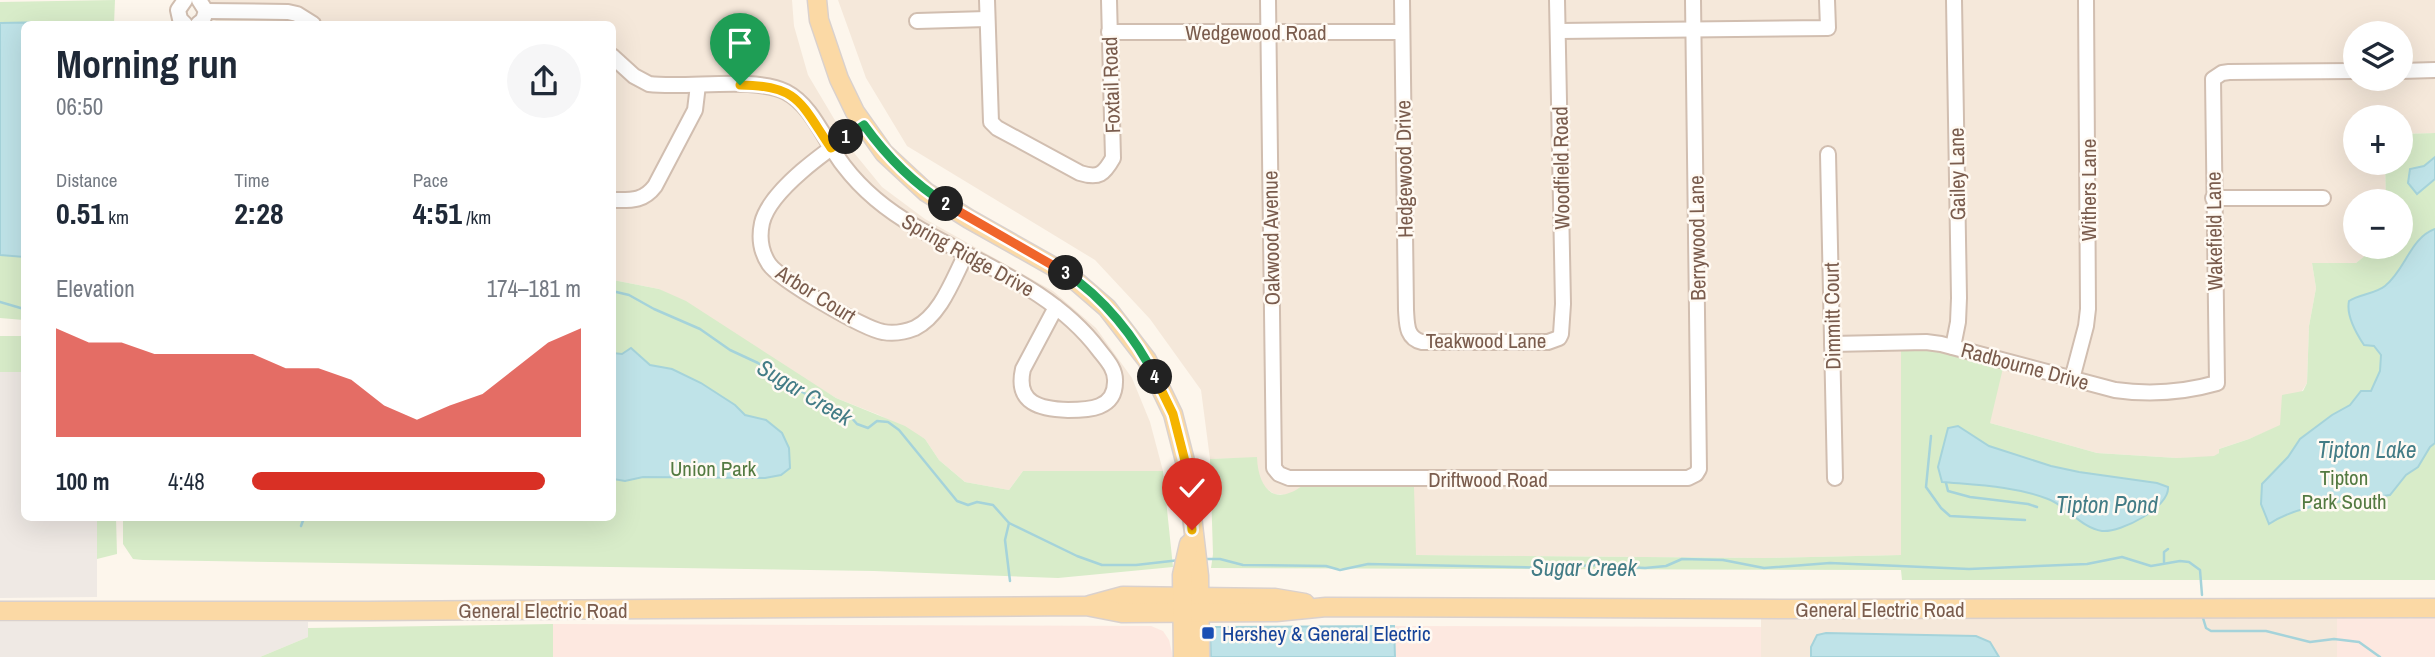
<!DOCTYPE html>
<html lang="en">
<head>
<meta charset="utf-8">
<style>
  :root { --surface:#fff; --page:#f6f6f7; --text:#1f2937; --muted:#747a83; --accent:#d93025 }
  body { margin:0; font-family:"Archivo Narrow",sans-serif; background:var(--page); color:var(--text); height:100vh; display:flex; flex-direction:column; font-size:26px; white-space:nowrap }
  * { box-sizing:border-box; margin:0 }
  p { font-size:23px; color:var(--muted) }
  .icon { flex:none; width:38px; height:38px; fill:none; stroke:currentColor; stroke-width:2; stroke-linecap:round; stroke-linejoin:round }
  .map { position:relative; flex:1; overflow:hidden }
  .drawer { position:absolute; left:21px; top:21px; width:595px; height:500px; display:flex; flex-direction:column; background:var(--surface); border-radius:10px; box-shadow:0 7px 28px #0002 }
  .drawer>* { flex:none }
  .controls { position:absolute; left:2343px; top:21px; display:grid; gap:14px }
  .controls a { display:grid; place-items:center; width:70px; height:70px; border-radius:50%; background:var(--surface); box-shadow:0 7px 28px #0002; font-size:35px }
  .pin { position:absolute; display:grid; place-items:center; width:60px; height:60px; color:#fff; margin:-72px -30px; border-radius:50% 50% 50% 0; rotate:-45deg; box-shadow:0 0 7px #0007 }
  .pin .icon { rotate:45deg }
  .km { position:absolute; width:35px; height:35px; margin:-18px; border-radius:50%; background:#222; color:#fff; font-size:19px; line-height:35px; text-align:center }
  .round { display:grid; place-items:center; flex:none; width:74px; height:74px; border-radius:37px; background:var(--page) }
  .head { display:flex; align-items:center; justify-content:space-between; height:119px; padding:0 35px }
  h1 { font-size:38px; font-weight:700; line-height:52px }
  .figures { display:grid; grid-template-columns:repeat(3,1fr); gap:10px; height:119px; padding:7px 35px }
  .figures div { display:grid; align-content:center }
  .figures b { font-size:30px; font-weight:700 }
  .figures small { font-size:19px; font-weight:400 }
  .figures p { font-size:19px }
  .chart { height:196px; padding:14px 35px }
  .chart p { display:flex; justify-content:space-between }
  .chart svg { width:100%; height:126px; margin-top:7px; fill:var(--accent); opacity:.7 }
  ul { padding:0 35px; list-style:none; font-size:23px }
  li { display:grid; grid-template-columns:112px 84px 1fr; align-items:center; height:52px }
  li i { height:18px; border-radius:9px; background:var(--accent) }
  .map>svg:first-child { display:block }
  .residential { fill:#f5e8da; fill-rule:evenodd }
  .commercial { fill:#fde8e0 }
  .industrial { fill:#efe9e4 }
  .green { fill:#d8ecc9 }
  .water { fill:#bfe3e8; stroke:#a5d3da; stroke-width:2 }
  .lines { fill:none; stroke-linecap:round; stroke-linejoin:round }
  .stream { stroke:#a5d3da; stroke-width:2.5 }
  .minor-casing { stroke:#d1beb0; stroke-width:18 }
  .major-casing { stroke:#dad1cd; stroke-width:21 }
  .minor { stroke:#fff; stroke-width:14 }
  .major { stroke:#fbd9a5; stroke-width:18 }
  .split-1-casing { stroke:#fff; stroke-width:14 }
  .split-2-casing { stroke:#fff; stroke-width:14 }
  .split-3-casing { stroke:#fff; stroke-width:14 }
  .split-4-casing { stroke:#fff; stroke-width:14 }
  .split-5-casing { stroke:#fff; stroke-width:14 }
  .split-1 { stroke:#f5b400; stroke-width:9 }
  .split-2 { stroke:#22a559; stroke-width:9 }
  .split-3 { stroke:#f0652b; stroke-width:9 }
  .split-4 { stroke:#22a559; stroke-width:9 }
  .split-5 { stroke:#f5b400; stroke-width:9 }
  .transit-dot { fill:#1a4fb4; stroke:#fffaf3; stroke-width:2.5 }
  .labels { text-anchor:middle; dominant-baseline:central; stroke-width:5; stroke-linejoin:round; paint-order:stroke }
  .street-label { font-size:21px; fill:#7a5c4d; stroke:#fffaf3 }
  .park-label { font-size:21px; fill:#537a41; stroke:#fffaf3 }
  .transit-label { font-size:21px; fill:#164399; stroke:#fffaf3; text-anchor:start }
  .water-label { font-size:23px; font-style:italic; fill:#437c86; stroke:#fffaf3 }
</style>
</head>
<body>
<div class="map">
<svg width="2435" height="657" viewBox="0 0 2435 657">
  <rect width="100%" height="100%" fill="#fdf6ec"/>
  <!-- residential -->
  <g class="residential">
    <path d="M208 0H792L794 26 808 75 855 154 882 187 925 219 1053 291 1096 328 1132 378 1150 422 1163 471H1023L1009 490 965 482 939 460 925 439 879 415 836 398 659 289 613 280 612 24H209L220 18 230 17Z"/>
    <path d="M838 0H2435V133L2401 134V117H2356V163H2385L2386 201H2356V247H2376L2356 263H2312L2316 288 2309 326 2307 383 2280 426 2249 439 2219 449V453L2214 457 2177 458 2097 453 1990 423 1901 350 1902 555 1764 558 1415 555 1290 495 1274 494 1262 485 1257 474 1256 458 1210 459 1201 390 1150 319 1095 260 907 146 866 78ZM2356 33H2401V79H2356Z"/>
    <path d="M1761 617 2337 618V657H1761Z"/>
  </g>
  <!-- commercial -->
  <g class="commercial">
    <rect x="2337" y="618" width="98" height="39"/>
    <path d="M553 624 1151 626 1163 631 1169 640 1173 657H553Z"/>
    <path d="M1394 626 1761 627V657H1395Z"/>
  </g>
  <!-- industrial -->
  <g class="industrial">
    <path d="M0 372H24V518H97V597L0 598Z"/>
    <path d="M0 622H308V637L260 657H0Z"/>
  </g>
  <!-- green -->
  <g class="green">
    <path d="M115 0 114 24H53L51 22 0 23V2Z"/>
    <path d="M2435 133V580H1902L1901 570 1211 568 1213 554 1210 459 1257 457C1258 487 1273 507 1302 486L1414 487 1416 555 1764 558 1901 555V349L1937 350 2003 368 1990 423 2097 453 2177 458 2214 456 2219 453V449L2249 439 2280 425 2282 395 2303 391 2307 383 2309 326 2316 288 2312 263H2356L2376 247H2401V201H2386L2385 163H2401V134Z"/>
    <path d="M0 255 24 257V320L0 318Z"/>
    <path d="M613 280 659 289 686 301 836 398 905 426 925 439 939 460 965 482 1009 490 1023 471H1163L1173 567 1058 578 874 571 143 560 133 559 123 544V518H612Z"/>
    <rect x="0" y="336" width="24" height="36"/>
    <path d="M97 518H116L117 554 97 559Z"/>
    <path d="M553 624V657H260L308 637V628Z"/>
  </g>
  <!-- water -->
  <g class="water">
    <path d="M51 22 53 24H24V257L0 255V23Z"/>
    <path d="M2435 157V179L2417 194 2408 183 2410 169 2424 166Z"/>
    <path d="M2435 229V443L2430 447 2418 467 2406 475 2390 495C2352 500 2300 503 2269 524L2261 504 2262 484 2288 457 2300 439 2332 415 2350 405 2361 391H2371L2380 371 2381 355 2374 346 2364 345C2356 333 2346 315 2349 301 2360 294 2375 294 2385 286 2406 269 2410 238 2435 229Z"/>
    <path d="M631 348 650 365 672 369 701 383 735 405 745 415 766 420 782 433 789 448 790 468 781 475 765 478 643 477 625 481 613 479V353L622 354Z"/>
    <path d="M1958 426 1989 446 2051 466 2079 472 2157 483 2168 487C2170 507 2121 533 2102 531 2081 528 2067 506 2048 499 2015 486 1976 485 1942 482L1938 467 1948 428Z"/>
    <path d="M1394 626 1395 657H1211L1210 629 1213 627Z"/>
    <path d="M1826 633 1976 636 1990 642 1999 657H1811V647L1817 635Z"/>
  </g>
  <g class="lines">
    <!-- stream -->
    <g class="stream">
      <path d="M612 291 629 295 654 309 700 329 730 350 758 363 800 391 850 416 857 424 868 428 877 421 888 422 899 430 957 501 968 505 977 502 993 505 1009 523 1077 556 1102 565H1136L1180 560"/>
      <path d="M0 302 24 309"/>
      <path d="M1931 436 1926 487 1941 508 1950 516 2025 520"/>
      <path d="M1946 483 1948 491 1970 497 2028 504 2037 507"/>
      <path d="M1009 523 1005 540 1010 581"/>
      <path d="M301 526 304 518"/>
      <path d="M1204 559H1220L1243 565 1326 566 1340 570 1368 564 1558 568 1593 565 1645 568 1666 566 1682 559 1723 560 1764 568 1830 563 1969 569 2087 564 2122 557 2151 566 2180 561 2189 562 2200 570 2202 595"/>
      <path d="M2164 562V552L2168 549"/>
      <path d="M2203 618 2206 628 2211 631H2266L2310 642 2334 639 2359 642 2380 657"/>
    </g>
    <!-- minor casing -->
    <g class="minor-casing">
      <g id="minor">
        <path d="M185 0 178 10 180 19 185 24"/>
        <path d="M987 0 991 122 997 128 1080 173C1099 179 1104 174 1113 158L1109 0"/>
        <path d="M1268 0 1274 468 1279 474 1289 478H1688L1696 474 1699 469 1693 0"/>
        <path d="M1402 0 1406 310C1407 324 1406 338 1422 342H1548L1559 338 1561 334 1563 304 1557 0"/>
        <path d="M206 11 288 12 297 14 313 24"/>
        <path d="M917 21 987 19"/>
        <path d="M198 24 203 20 206 11 199 0"/>
        <path d="M1559 31 1828 28 1827 0"/>
        <path d="M1109 32H1402"/>
        <path d="M612 56 634 76 649 84C686 89 755 76 786 92 813 106 825 142 844 166 863 191 888 211 916 227 979 264 1053 289 1099 350 1106 359 1116 369 1115 382 1115 409 1089 410 1068 410 1041 409 1015 404 1023 369L1056 307"/>
        <path d="M2401 71 2435 70"/>
        <path d="M864 125C835 145 770 188 762 223 759 237 761 252 769 264 780 280 864 329 883 332 894 334 905 332 915 328 941 315 953 279 966 254"/>
        <path d="M1828 154 1835 478"/>
        <path d="M2213 198H2323"/>
        <path d="M612 200C630 200 643 202 655 186L695 110 698 85"/>
        <path d="M1832 344 1926 342 1941 344 2115 390C2151 395 2182 393 2217 383L2213 79 2222 73 2229 72 2356 71"/>
        <path d="M1953 347 1958 322 1959 298 1954 0"/>
        <path d="M2072 379 2086 326 2088 309 2086 0"/>
      </g>
    </g>
    <!-- major casing -->
    <g class="major-casing">
      <g id="major">
        <path d="M817 0 819 20 839 79 855 112 884 153 926 192 969 219 1070 276 1107 308 1147 360 1173 414 1186 465 1199 576 1200 657"/>
        <path d="M1090 605 1123 596 1275 598 1305 603"/>
        <path d="M0 611H368L1086 606 1122 613 1276 612 1326 607 1788 609 2435 608"/>
        <path d="M1183 657 1182 575 1189 544"/>
      </g>
    </g>
    <!-- minor -->
    <use href="#minor" class="minor"/>
    <!-- major -->
    <use href="#major" class="major"/>
  </g>
  <g class="lines">
    <!-- split-1 casing -->
    <g class="split-1-casing">
      <path id="split-1" d="M740 85C799 85 801 104 831 148L846 137"/>
    </g>
    <!-- split-2 casing -->
    <g class="split-2-casing">
      <path id="split-2" d="M846 137 864 125C887 157 913 183 946 204"/>
    </g>
    <!-- split-3 casing -->
    <g class="split-3-casing">
      <path id="split-3" d="M946 204 1066 273"/>
    </g>
    <!-- split-4 casing -->
    <g class="split-4-casing">
      <path id="split-4" d="M1066 273C1103 297 1136 338 1155 377"/>
    </g>
    <!-- split-5 casing -->
    <g class="split-5-casing">
      <path id="split-5" d="M1155 377 1173 414 1186 465 1192 530"/>
    </g>
    <!-- split-1 -->
    <use href="#split-1" class="split-1"/>
    <!-- split-2 -->
    <use href="#split-2" class="split-2"/>
    <!-- split-3 -->
    <use href="#split-3" class="split-3"/>
    <!-- split-4 -->
    <use href="#split-4" class="split-4"/>
    <!-- split-5 -->
    <use href="#split-5" class="split-5"/>
  </g>
  <!-- markers -->
  <rect class="transit-dot" x="1201" y="626" width="14" height="14" rx="3.5"/>
  <g class="labels">
    <!-- street labels -->
    <g class="street-label">
      <text x="1256" y="32">Wedgewood Road</text>
      <text transform="translate(1111 85) rotate(-92)">Foxtail Road</text>
      <text transform="translate(1561 168) rotate(-91)">Woodfield Road</text>
      <text transform="translate(1404 169) rotate(-91)">Hedgewood Drive</text>
      <text transform="translate(1957 174) rotate(-91)">Gailey Lane</text>
      <text transform="translate(2088 190) rotate(-90)">Withers Lane</text>
      <text transform="translate(2214 231) rotate(-91)">Wakefield Lane</text>
      <text transform="translate(1271 238) rotate(-91)">Oakwood Avenue</text>
      <text transform="translate(1697 238) rotate(-91)">Berrywood Lane</text>
      <text transform="translate(968 255) rotate(29)">Spring Ridge Drive</text>
      <text transform="translate(816 294) rotate(32)">Arbor Court</text>
      <text transform="translate(1832 316) rotate(-91)">Dimmitt Court</text>
      <text x="1486" y="340">Teakwood Lane</text>
      <text transform="translate(2025 366) rotate(15)">Radbourne Drive</text>
      <text x="1488" y="479">Driftwood Road</text>
      <text x="1880" y="609">General Electric Road</text>
      <text x="543" y="610">General Electric Road</text>
    </g>
    <!-- park labels -->
    <g class="park-label">
      <text x="713" y="468">Union Park</text>
      <text x="2344" y="477">Tipton<tspan x="2344" dy="24">Park South</tspan></text>
    </g>
    <!-- transit labels -->
    <g class="transit-label">
      <text x="1222" y="633">Hershey &amp; General Electric</text>
    </g>
    <!-- water labels -->
    <g class="water-label">
      <text transform="translate(805 392) rotate(31)">Sugar Creek</text>
      <text x="2367" y="449">Tipton Lake</text>
      <text x="2107" y="504">Tipton Pond</text>
      <text x="1584" y="567">Sugar Creek</text>
    </g>
  </g>
</svg>
<div class="controls">
<a><svg class="icon" aria-label="layers" viewBox="0 0 24 24"><path d="M12 4l9 5-9 5-9-5zM3 14l9 5 9-5"/></svg></a>
<a>+</a>
<a>−</a>
</div>
<div class="pin" style="left:740px;top:85px;background:#1e9e55"><svg class="icon" aria-label="arrive" viewBox="0 0 24 24"><path d="M6 21V4h12l-3 4 3 4H6"/></svg></div>
<div class="pin" style="left:1192px;top:530px;background:#d93025"><svg class="icon" aria-label="check" viewBox="0 0 24 24"><path d="M5 12l5 5 9-10"/></svg></div>
<b class="km" style="left:846px;top:137px">1</b>
<b class="km" style="left:946px;top:204px">2</b>
<b class="km" style="left:1066px;top:273px">3</b>
<b class="km" style="left:1155px;top:377px">4</b>
<section class="drawer">
<div class="head"><div><h1>Morning run</h1><p>06:50</p></div><a class="round"><svg class="icon" aria-label="share" viewBox="0 0 24 24"><path d="M12 15V3M7 8l5-5 5 5M5 13v7h14v-7"/></svg></a></div>
<div class="figures">
<div><p>Distance</p><b>0.51<small> km</small></b></div>
<div><p>Time</p><b>2:28</b></div>
<div><p>Pace</p><b>4:51<small> /km</small></b></div>
</div>
<div class="chart"><p><span>Elevation</span>174–181 m</p>
<svg viewBox="0 0 160 44" preserveAspectRatio="none"><path d="M0 44V6L10 11L20 11L30 15L40 15L50 15L60 15L70 20L80 20L90 24L100 33L110 38L120 33L130 29L140 20L150 11L160 6V44z"/></svg>
</div>
<ul>
<li><b>100 m</b>4:48<i style="width:89%"></i></li>
</ul>
</section>
</div>
</body>
</html>
